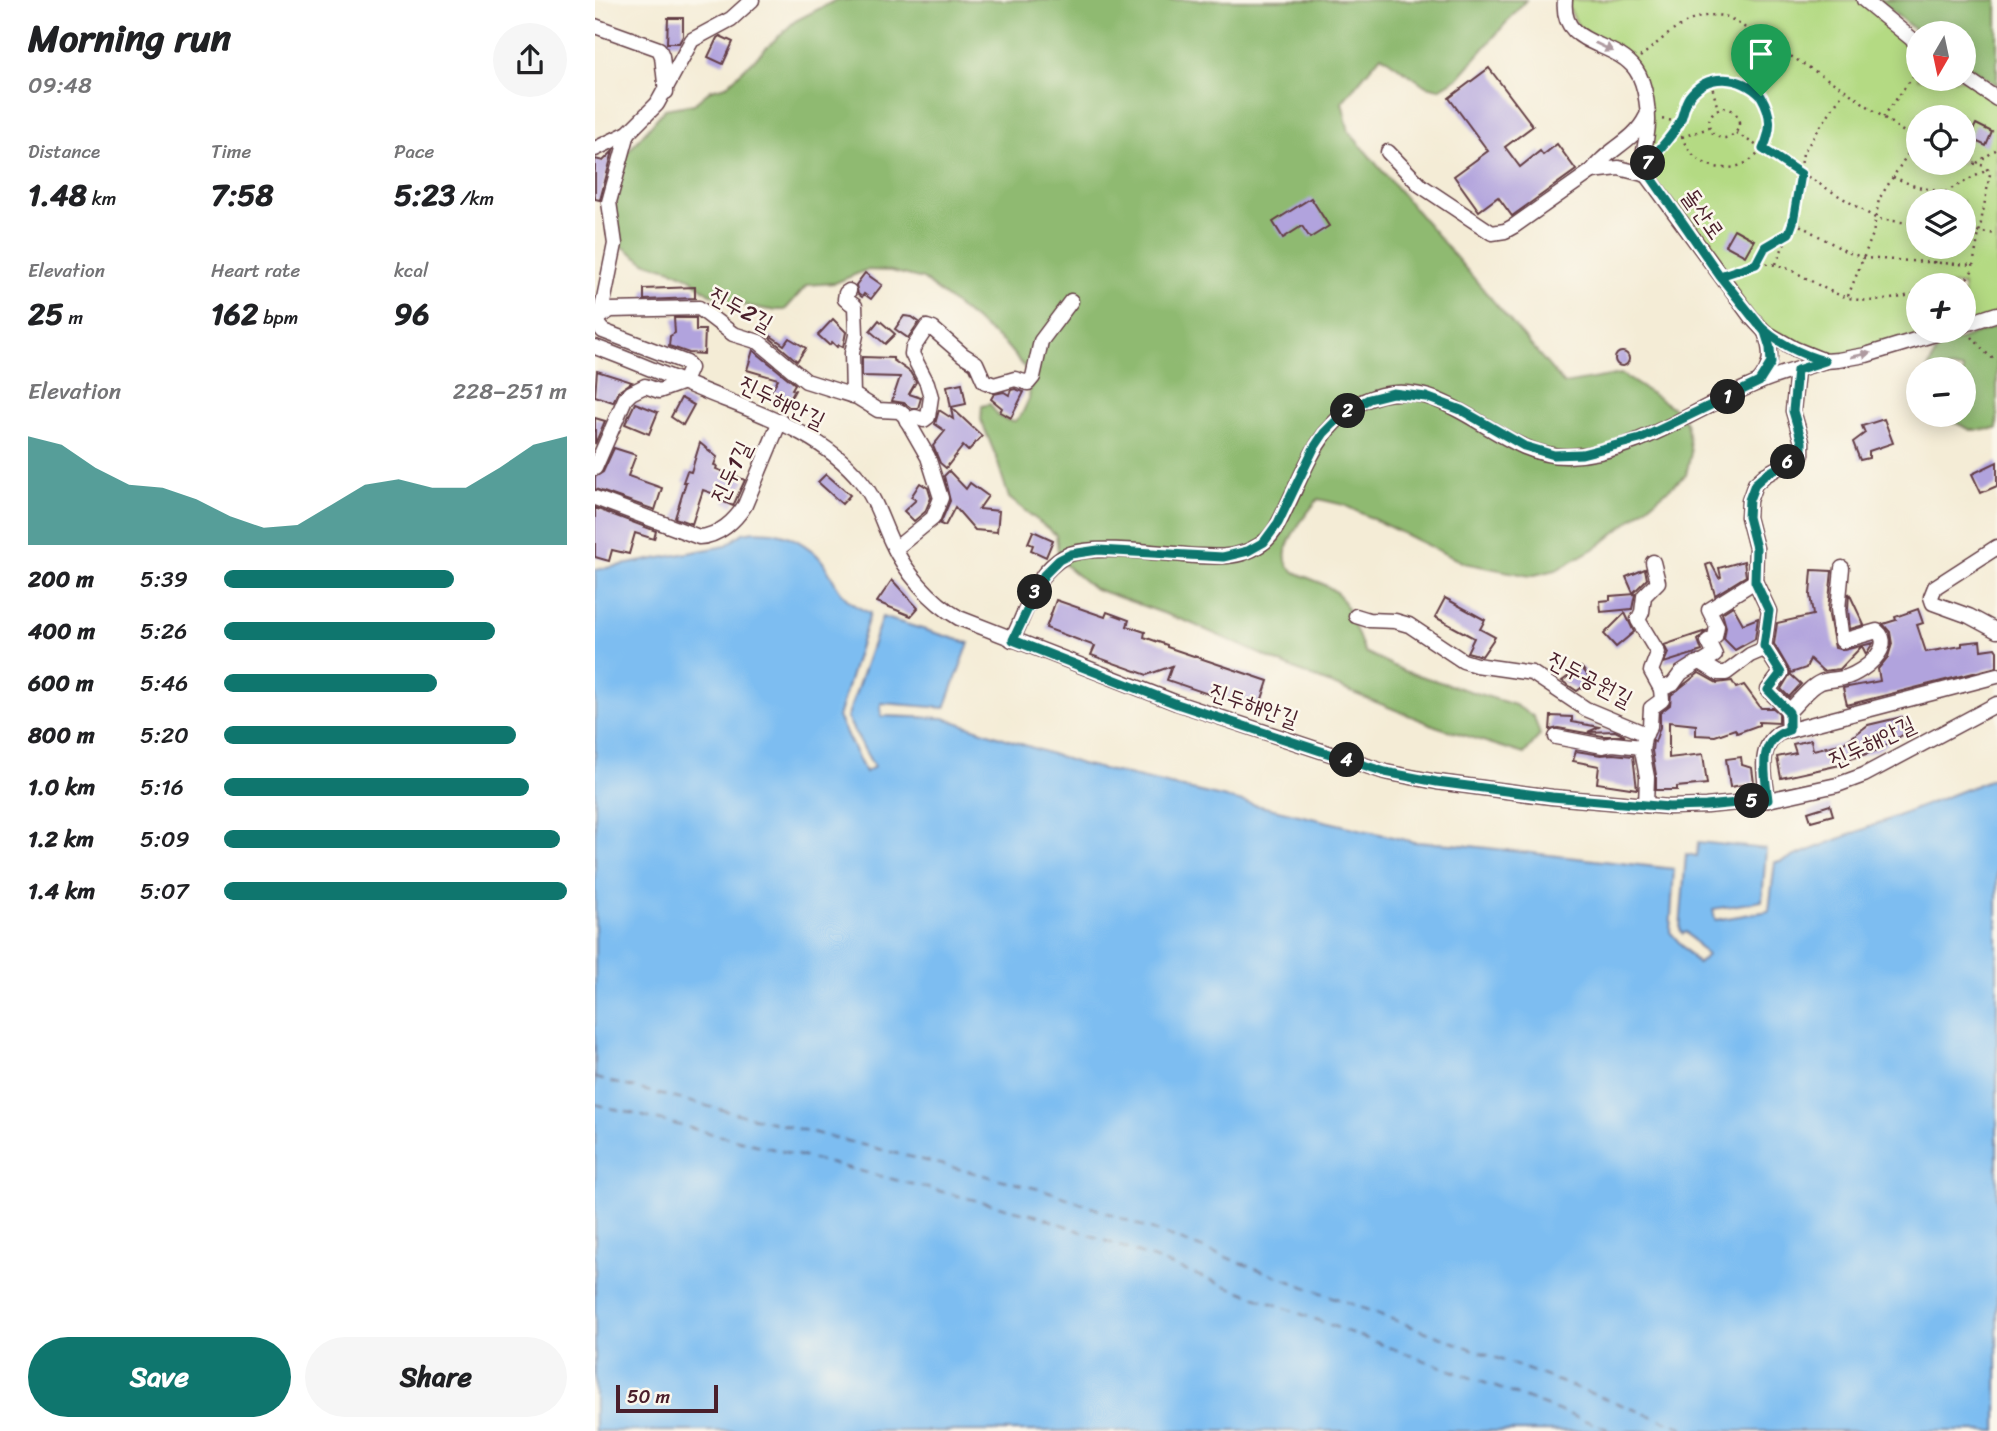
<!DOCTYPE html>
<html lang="en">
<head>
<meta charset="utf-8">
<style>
  :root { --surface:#fff; --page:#f6f6f6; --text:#202124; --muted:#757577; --accent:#0f766e }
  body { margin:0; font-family:Sriracha,"Poor Story",sans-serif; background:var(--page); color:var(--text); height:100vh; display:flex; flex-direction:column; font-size:26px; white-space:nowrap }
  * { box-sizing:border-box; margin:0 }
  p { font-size:23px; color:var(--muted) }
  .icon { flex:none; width:38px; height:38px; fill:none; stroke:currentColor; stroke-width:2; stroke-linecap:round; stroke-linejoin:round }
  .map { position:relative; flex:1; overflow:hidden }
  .details { display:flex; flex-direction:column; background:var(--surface); width:595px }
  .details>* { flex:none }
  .needle { width:46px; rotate:189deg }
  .fabs { position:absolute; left:1311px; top:21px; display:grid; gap:14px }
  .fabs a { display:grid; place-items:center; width:70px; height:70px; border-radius:50%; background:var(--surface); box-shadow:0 4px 18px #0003; font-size:35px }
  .scale { position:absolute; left:21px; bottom:18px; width:102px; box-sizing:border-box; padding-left:7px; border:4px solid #4a1f2b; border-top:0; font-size:19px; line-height:24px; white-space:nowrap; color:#4a1f2b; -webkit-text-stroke:5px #fbf7ec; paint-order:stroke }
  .pin { position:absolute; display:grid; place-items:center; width:60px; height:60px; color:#fff; margin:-72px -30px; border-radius:50% 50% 50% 0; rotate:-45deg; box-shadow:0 0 7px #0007 }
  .pin .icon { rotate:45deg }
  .km { position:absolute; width:35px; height:35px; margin:-18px; border-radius:50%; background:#222; color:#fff; font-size:19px; line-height:35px; text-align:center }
  .round { display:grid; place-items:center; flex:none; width:74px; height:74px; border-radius:37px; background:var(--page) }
  .head { display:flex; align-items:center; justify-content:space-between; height:119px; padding:0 28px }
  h1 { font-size:38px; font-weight:700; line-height:52px }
  .metrics { display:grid; grid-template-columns:repeat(3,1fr); gap:10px; height:119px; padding:7px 28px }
  .metrics div { display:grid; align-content:center }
  .metrics b { font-size:30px; font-weight:700 }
  .metrics small { font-size:19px; font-weight:400 }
  .metrics p { font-size:19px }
  .chart { height:196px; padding:14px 28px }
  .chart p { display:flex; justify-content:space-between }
  .chart svg { width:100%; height:126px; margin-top:7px; fill:var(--accent); opacity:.7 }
  .primary-button { display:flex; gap:14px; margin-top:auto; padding:14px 28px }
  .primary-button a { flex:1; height:80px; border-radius:42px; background:var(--accent); color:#fff; font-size:28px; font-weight:700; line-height:80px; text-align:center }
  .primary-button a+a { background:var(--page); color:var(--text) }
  ul { padding:0 28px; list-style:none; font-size:23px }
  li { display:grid; grid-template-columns:112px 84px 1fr; align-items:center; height:52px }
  li i { height:18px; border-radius:9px; background:var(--accent) }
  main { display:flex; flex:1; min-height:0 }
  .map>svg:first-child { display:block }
  .green { fill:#b4da83; stroke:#7f7c57; stroke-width:2; fill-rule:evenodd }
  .forest { fill:#8fba71; stroke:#6c6c4e; stroke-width:2 }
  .water { fill:#7dbdf1; stroke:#646e8e; stroke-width:2 }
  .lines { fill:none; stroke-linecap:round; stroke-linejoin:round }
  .ferry { stroke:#594e66; stroke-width:2; stroke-dasharray:9 7; stroke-linecap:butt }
  .building { fill:#b1a3dd }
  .minor-casing { stroke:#643e45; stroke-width:17 }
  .path { stroke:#643e45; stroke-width:2.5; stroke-dasharray:2 5; stroke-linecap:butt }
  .minor { stroke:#fff; stroke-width:14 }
  .oneway { fill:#ae9aa0 }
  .route-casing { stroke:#fff; stroke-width:14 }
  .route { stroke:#0f766e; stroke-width:9 }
  .labels { text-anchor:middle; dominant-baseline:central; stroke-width:5; stroke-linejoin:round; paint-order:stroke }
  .street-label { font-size:23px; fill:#4a1f2b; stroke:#fbf7ec }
</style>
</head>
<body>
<main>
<section class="details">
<div class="head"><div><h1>Morning run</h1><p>09:48</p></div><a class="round"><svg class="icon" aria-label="share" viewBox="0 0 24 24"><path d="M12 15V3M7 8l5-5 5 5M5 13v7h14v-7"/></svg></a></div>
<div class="metrics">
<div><p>Distance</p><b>1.48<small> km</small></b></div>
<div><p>Time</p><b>7:58</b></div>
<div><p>Pace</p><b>5:23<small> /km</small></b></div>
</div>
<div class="metrics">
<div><p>Elevation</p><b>25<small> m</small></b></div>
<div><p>Heart rate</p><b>162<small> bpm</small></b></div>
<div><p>kcal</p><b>96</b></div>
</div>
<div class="chart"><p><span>Elevation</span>228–251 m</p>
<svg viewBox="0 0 160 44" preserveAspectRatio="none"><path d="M0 44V6L10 9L20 17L30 23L40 24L50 28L60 34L70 38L80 37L90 30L100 23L110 21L120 24L130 24L140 17L150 9L160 6V44z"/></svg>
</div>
<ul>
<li><b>200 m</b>5:39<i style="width:67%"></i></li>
<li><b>400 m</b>5:26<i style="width:79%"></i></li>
<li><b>600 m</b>5:46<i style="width:62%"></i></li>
<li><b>800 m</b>5:20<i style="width:85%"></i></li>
<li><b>1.0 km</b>5:16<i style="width:89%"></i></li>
<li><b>1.2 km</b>5:09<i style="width:98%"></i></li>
<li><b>1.4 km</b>5:07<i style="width:100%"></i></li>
</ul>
<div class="primary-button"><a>Save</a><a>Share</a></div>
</section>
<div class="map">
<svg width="1402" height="1431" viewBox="0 0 1402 1431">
  <rect width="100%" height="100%" fill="#fbf7ec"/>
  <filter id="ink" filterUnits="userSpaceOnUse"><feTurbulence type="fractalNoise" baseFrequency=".0143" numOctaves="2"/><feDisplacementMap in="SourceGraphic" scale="14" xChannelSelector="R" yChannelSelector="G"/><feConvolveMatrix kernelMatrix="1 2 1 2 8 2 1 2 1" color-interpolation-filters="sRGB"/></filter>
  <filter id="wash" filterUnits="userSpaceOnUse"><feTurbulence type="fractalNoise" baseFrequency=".00686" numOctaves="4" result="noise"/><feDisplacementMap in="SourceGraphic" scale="28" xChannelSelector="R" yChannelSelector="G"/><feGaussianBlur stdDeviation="1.57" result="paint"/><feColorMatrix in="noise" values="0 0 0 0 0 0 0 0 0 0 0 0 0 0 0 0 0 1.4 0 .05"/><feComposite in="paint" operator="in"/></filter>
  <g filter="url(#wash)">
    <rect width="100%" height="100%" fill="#f4ecd6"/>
    <!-- green -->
    <path class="green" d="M970 0H1269L1323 44V79H1368L1402 98V314L1369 325 1368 285H1323V331H1350L1243 360 1170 332 1052 175 1053 132 1043 73 989 38ZM1323 117H1368V163H1323ZM1323 201H1368V247H1323Z"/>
    <!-- forest -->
    <g class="forest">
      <path d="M241 0H931L864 77 844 89 831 86 786 55 747 102 754 132 969 384 1026 374 1080 409 1091 422 1096 453 1091 475 1005 545 961 570 935 576 869 563 749 505 723 499C711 516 673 556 700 572 715 580 730 582 743 594 751 600 764 640 770 652L809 671 920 705 939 717 945 735 929 754 843 727 706 672 593 622 498 588 464 560 461 535 414 498 400 454 386 420 387 406 395 404C402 415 406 421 420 421L427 414 434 399 435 386 430 368 410 344 328 279 296 271 271 270 240 283 212 285 190 310H175L136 303 113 293 95 278 77 270 50 262 25 245 19 210 32 153 70 109 99 104 116 90 131 86 200 21Z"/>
      <path d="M1283 0H1402V85L1369 63 1368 33H1324Z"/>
      <path d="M1402 326V429L1376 430 1344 415H1368V369H1333L1343 348Z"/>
    </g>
    <!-- water -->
    <path class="water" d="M159 531C166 532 175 531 182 533 198 536 223 551 231 567 245 591 248 602 275 613L243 717 270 772 279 767 252 718 287 617 374 643 350 708 286 703V716L349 718 486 764 819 842 857 844 1079 869 1075 932 1103 964 1112 955 1091 932 1088 934 1085 929 1091 854 1102 856 1103 842 1171 849 1167 901 1118 909 1120 920 1174 911 1180 862H1185L1402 777V1431H0V570L130 546 148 533Z"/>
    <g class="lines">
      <!-- ferry -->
      <g class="ferry">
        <path d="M0 1078 456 1192 1097 1431"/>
        <path d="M0 1104 447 1217 1018 1431"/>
      </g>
    </g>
    <g id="blocks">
      <!-- building -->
      <g class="building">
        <path d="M73 18H88V36L84 43H72Z"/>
        <path d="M125 36 138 42 128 64 113 57 122 38Z"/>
        <path d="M894 68 938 126 910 147 925 167 945 151 948 155 962 144 981 170 917 216 903 197 884 211 859 176 893 151 854 98Z"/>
        <path d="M1381 124 1397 132 1391 146 1374 138Z"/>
        <path d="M18 151 5 200 0 199V159L8 161Z"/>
        <path d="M716 198 734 226 715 238 707 226 688 238 678 222Z"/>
        <path d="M1139 229 1159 240 1150 256 1130 245Z"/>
        <path d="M270 273 287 285 276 299 269 294 267 297 263 294 261 285Z"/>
        <path d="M100 287V298L49 300V289Z"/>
        <path d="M309 316 317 317 324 322 313 338 300 329Z"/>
        <path d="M79 318H101V330H110L109 354 94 353 74 346 75 336 80 333Z"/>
        <path d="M238 319 251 332 248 347 244 345 242 347 237 342 234 345 223 335Z"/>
        <path d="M284 320 300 334 290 344 275 331Z"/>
        <path d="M176 336 189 345 194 338 211 348 202 361 175 338Z"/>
        <path d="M158 350 200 384 197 389 200 390 194 401 176 391 183 379 152 370Z"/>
        <circle cx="1027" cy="359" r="7"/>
        <path d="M267 357 298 358V360L315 372 321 382 314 394 326 398 323 408H316L309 403 297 401 305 377 267 376Z"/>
        <path d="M2 371 37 382 23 392 18 402 0 396Z"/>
        <path d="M367 383 371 404 356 407 387 436 373 451 368 446 351 468 345 463 338 446 350 431 340 424 344 410 358 419 352 386Z"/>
        <path d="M420 389 429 392 416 418 405 412 407 408 396 399 399 394 409 392 414 395 416 390Z"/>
        <path d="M86 398 99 405 88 425 76 417Z"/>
        <path d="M40 403 63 412 54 434 30 424Z"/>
        <path d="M0 418 10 421 0 444Z"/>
        <path d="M1289 419 1298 443 1274 451V458L1265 460 1258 442 1270 433 1267 426Z"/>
        <path d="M105 443 122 457 119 465 122 466 121 469 150 480 138 506 129 502 131 498 108 490 97 524 80 518 91 482H88L92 471 96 472Z"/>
        <path d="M19 448 41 455 33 476 67 488 60 510 0 489V477L8 472Z"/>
        <path d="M1402 462V486L1386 493 1377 474Z"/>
        <path d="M354 471 371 489 375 483 393 496 384 509 404 511 402 532 380 530 360 507 350 526 345 524 355 501 349 476Z"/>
        <path d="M231 474 255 495 247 504 223 482Z"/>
        <path d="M325 483 333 488 336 498 330 512 319 521 309 511 321 500 316 497Z"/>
        <path d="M0 508 61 531 59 539 40 533 34 554 17 550 14 561 0 557Z"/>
        <path d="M438 531 458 540 451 557 436 550 438 545 433 543Z"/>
        <path d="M1149 561 1151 576 1120 595 1111 565 1116 563 1124 578 1126 577 1124 568Z"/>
        <path d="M1050 569 1052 579 1038 593 1031 577Z"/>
        <path d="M1217 570 1237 571 1233 610 1240 648 1249 650 1278 643 1271 654 1267 646 1245 669 1228 671 1215 659 1211 668 1196 673 1179 644 1182 623 1218 615 1215 595Z"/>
        <path d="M297 580 323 608 316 616 282 602Z"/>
        <path d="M1254 593 1269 625 1255 629 1253 609Z"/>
        <path d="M1040 594 1037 609 1006 612 1005 601 1015 600V596Z"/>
        <path d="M850 598 890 620 885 629 900 637 887 656 872 652 879 638 840 617Z"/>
        <path d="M461 600 510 617 512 612 534 620 532 626 550 632 549 637 572 645V647L673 681 663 711 572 680 577 666 552 675 496 655 500 646 451 628Z"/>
        <path d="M1138 606 1148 624 1163 618 1160 639 1140 650 1129 639 1131 627 1127 613Z"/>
        <path d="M1323 609 1328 623 1322 625 1331 652 1367 646V643L1385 641 1386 650 1400 648 1402 651V667L1252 705 1248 688 1285 681 1283 669 1293 657 1297 644 1295 632 1288 624 1301 620 1300 617Z"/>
        <path d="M1030 613 1039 632 1021 647 1009 634Z"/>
        <path d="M1111 631 1103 640 1107 651 1069 663 1073 653 1069 645Z"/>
        <path d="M986 667 997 680 982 691 967 681Z"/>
        <path d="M1104 673 1122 683 1137 681 1141 688 1149 685 1166 708H1178L1184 713V723L1164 722V725L1142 733 1140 729 1120 736 1101 735V725L1074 722V758L1108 754 1112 784 1082 787V790H1061V775L1057 751 1058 740 1060 742 1065 727V713L1075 705 1076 695Z"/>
        <path d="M1195 674 1206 684 1194 697 1186 689Z"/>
        <path d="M956 716 977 717V722L1004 727 993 732 1020 731 1030 736H1008L963 728 955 730Z"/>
        <path d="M1307 717 1314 731 1283 750 1244 763 1245 765 1186 778 1182 757 1201 753 1198 744 1216 740 1218 750 1249 743 1273 725Z"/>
        <path d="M981 751 1006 755 1018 754 1038 756 1042 789 1002 783 1004 766 978 761Z"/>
        <path d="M1146 757 1147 765 1157 768 1159 783 1135 787 1131 759Z"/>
        <path d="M1235 805 1238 815 1216 821 1213 812Z"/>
      </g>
    </g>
  </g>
  <g filter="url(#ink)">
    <use href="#blocks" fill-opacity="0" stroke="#643e45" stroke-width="2"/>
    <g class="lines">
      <!-- minor casing -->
      <g class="minor-casing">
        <g id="minor">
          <path d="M970 0C965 48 1019 39 1041 70 1051 84 1055 116 1052 133 1050 151 1045 156 1052 175L1156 317 1170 332 1200 349 1230 361 1243 360 1271 355 1350 331"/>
          <path d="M1269 0 1323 44"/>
          <path d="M0 26 64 49 67 56 71 92"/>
          <path d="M1368 76 1402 99"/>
          <path d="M1051 117C1039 142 1012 149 997 171L1024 168 1052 175"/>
          <path d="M0 149 33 133 62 104 97 40 136 19 157 0"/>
          <path d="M793 152 825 185 897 233 910 231 919 226 997 171"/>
          <path d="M254 291 251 293 250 299 260 306 261 335 257 353 258 396"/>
          <path d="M6 313 20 244 14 202 33 133"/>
          <path d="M1368 325 1402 314"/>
          <path d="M0 347C44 363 86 382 129 399 179 419 231 438 266 481 281 499 287 522 297 543 310 572 336 602 364 618L582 703 790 772 842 782 957 797 1074 807 1111 806 1173 800 1242 785 1269 775 1402 704"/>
          <path d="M1164 382C1178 365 1177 351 1170 332"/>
          <path d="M312 421 320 417 329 420 333 417 336 397 332 383 317 354 318 348 332 327 338 329 368 355 381 363 389 381 399 385 420 379 433 383 438 377 446 341 476 301"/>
          <path d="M0 468 30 399 36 393 50 386 64 391 89 382 95 368 92 363 8 331 3 325V317L16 310 104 308 138 334 164 342 211 381 262 397 283 410 304 411 309 415 333 457 346 498 338 518 300 549"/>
          <path d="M0 498 104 537C124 536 140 521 150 505L185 421"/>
          <path d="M1402 547 1340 587 1336 597 1338 603 1374 616 1402 631"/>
          <path d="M1058 562 1063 582 1049 596 1047 612 1043 620 1063 653 1056 671 1066 689"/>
          <path d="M761 616 774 620 800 621 814 625 868 661 881 665 937 673 991 709 1051 734"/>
          <path d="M417 640C428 618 436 592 450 573 457 565 465 558 475 554 502 544 570 554 602 556 624 557 644 558 663 546 678 538 684 523 691 508 713 463 730 409 786 395 857 378 905 458 973 456 1044 454 1102 406 1165 382 1186 373 1209 368 1230 361"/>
          <path d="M1107 663 1120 655 1113 641 1120 637 1122 626 1114 610 1160 581"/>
          <path d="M1193 712C1203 703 1214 687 1226 682 1234 679 1244 680 1252 677 1268 672 1301 647 1282 631L1247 641 1243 609 1247 568"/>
          <path d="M1194 730 1193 709 1173 690 1186 673 1169 646 1174 611 1160 581 1161 548 1153 517 1154 501 1160 484 1170 475 1207 454V442L1198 411 1202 370"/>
          <path d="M961 737 1008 746 1018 744 1047 747"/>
          <path d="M1173 800C1170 777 1162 748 1184 733L1402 676"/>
          <path d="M1051 805 1052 777 1047 751 1049 737 1055 726 1056 708 1067 700 1066 689 1078 684 1086 673 1102 663H1107L1123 673H1131L1155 655 1169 649"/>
        </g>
      </g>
      <!-- path -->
      <g class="path">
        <path d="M1045 57C1072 36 1097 8 1133 17L1250 90 1323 142"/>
        <circle cx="1130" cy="123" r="45"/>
        <path d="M1116 82 1123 110"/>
        <circle cx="1129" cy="123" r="15"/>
        <path d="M1288 117 1323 70"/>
        <path d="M1141 133 1282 219 1323 224"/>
        <path d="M1087 137 1114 128"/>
        <path d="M1065 148 1085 122 1066 119"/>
        <path d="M1382 163 1402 149"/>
        <path d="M1298 177 1322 187 1349 192 1348 201"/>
        <path d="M1350 192 1394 169"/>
        <path d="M1199 222 1252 252 1269 258 1378 265"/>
        <path d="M1368 230 1402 234"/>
        <path d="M1162 263 1173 244 1194 233"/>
        <path d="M1339 263 1342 247"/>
        <path d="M1181 264 1198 222 1208 153 1249 91"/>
        <path d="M1137 271C1190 248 1207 285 1254 298 1278 304 1299 299 1323 293"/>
        <path d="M1352 285 1373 277 1377 271 1395 174 1390 166 1368 161"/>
        <path d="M1253 296 1278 234 1284 199 1321 141"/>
        <path d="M1377 337 1393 355 1402 361"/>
      </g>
      <!-- minor -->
      <use href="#minor" class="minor"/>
    </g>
    <!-- one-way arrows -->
    <defs><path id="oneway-solid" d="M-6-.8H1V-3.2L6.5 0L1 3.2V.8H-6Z" transform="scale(1.75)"/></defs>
    <g class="oneway">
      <use href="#oneway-solid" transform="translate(1009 47) rotate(26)"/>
      <use href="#oneway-solid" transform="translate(1266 355) rotate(-12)"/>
    </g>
  </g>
  <g class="lines" filter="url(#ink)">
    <!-- route casing -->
    <g class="route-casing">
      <path id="route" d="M1166 96C1177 115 1177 129 1168 149L1206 174 1198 222 1194 233 1170 247 1161 264 1125 276 1170 332 1175 348 1176 363 1164 382 1045 439 987 454 959 455 929 446 866 410 831 397 798 393 774 399 748 414 729 433 719 448 683 523 669 542 653 551 628 557 503 550 476 554 464 560 449 575 418 640 582 704 790 772 842 782 957 797 1074 807 1111 806 1173 800C1170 773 1161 740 1194 730V712L1173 690 1186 673 1169 646 1174 611 1160 581 1161 548 1153 517 1154 500 1160 484 1170 475 1207 454V442L1198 411 1202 370 1230 361C1207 355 1180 342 1163 324L1125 276 1049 167C1060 153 1076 139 1084 123 1089 115 1088 106 1094 97 1113 71 1146 76 1166 96"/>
    </g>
    <!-- route -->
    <use href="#route" class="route"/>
  </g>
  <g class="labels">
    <!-- street labels -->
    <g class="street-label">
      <text transform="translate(1108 214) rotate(55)">돌산로</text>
      <text transform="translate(146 309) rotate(29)">진두2길</text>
      <text transform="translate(187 402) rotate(26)">진두해안길</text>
      <text transform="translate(136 472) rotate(-64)">진두1길</text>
      <text transform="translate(995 679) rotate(28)">진두공원길</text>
      <text transform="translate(659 705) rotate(19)">진두해안길</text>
      <text transform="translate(1277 742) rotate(-25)">진두해안길</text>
    </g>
  </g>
</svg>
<div class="fabs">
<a><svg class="needle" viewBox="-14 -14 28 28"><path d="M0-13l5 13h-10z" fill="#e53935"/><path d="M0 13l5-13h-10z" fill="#757577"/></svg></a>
<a><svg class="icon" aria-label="locate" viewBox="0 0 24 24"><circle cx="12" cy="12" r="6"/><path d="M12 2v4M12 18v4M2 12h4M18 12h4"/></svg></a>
<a><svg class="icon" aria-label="layers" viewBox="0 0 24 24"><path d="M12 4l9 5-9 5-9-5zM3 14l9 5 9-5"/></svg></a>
<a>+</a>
<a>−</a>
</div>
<div class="scale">50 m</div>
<div class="pin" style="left:1166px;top:96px;background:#1e9e55"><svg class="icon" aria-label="arrive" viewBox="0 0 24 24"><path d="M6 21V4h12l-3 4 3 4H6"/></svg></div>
<b class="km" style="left:1133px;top:397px">1</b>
<b class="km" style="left:753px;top:411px">2</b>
<b class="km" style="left:440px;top:592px">3</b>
<b class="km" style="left:752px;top:760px">4</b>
<b class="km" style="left:1157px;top:801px">5</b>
<b class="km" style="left:1193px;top:462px">6</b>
<b class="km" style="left:1053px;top:163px">7</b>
</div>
</main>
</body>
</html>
